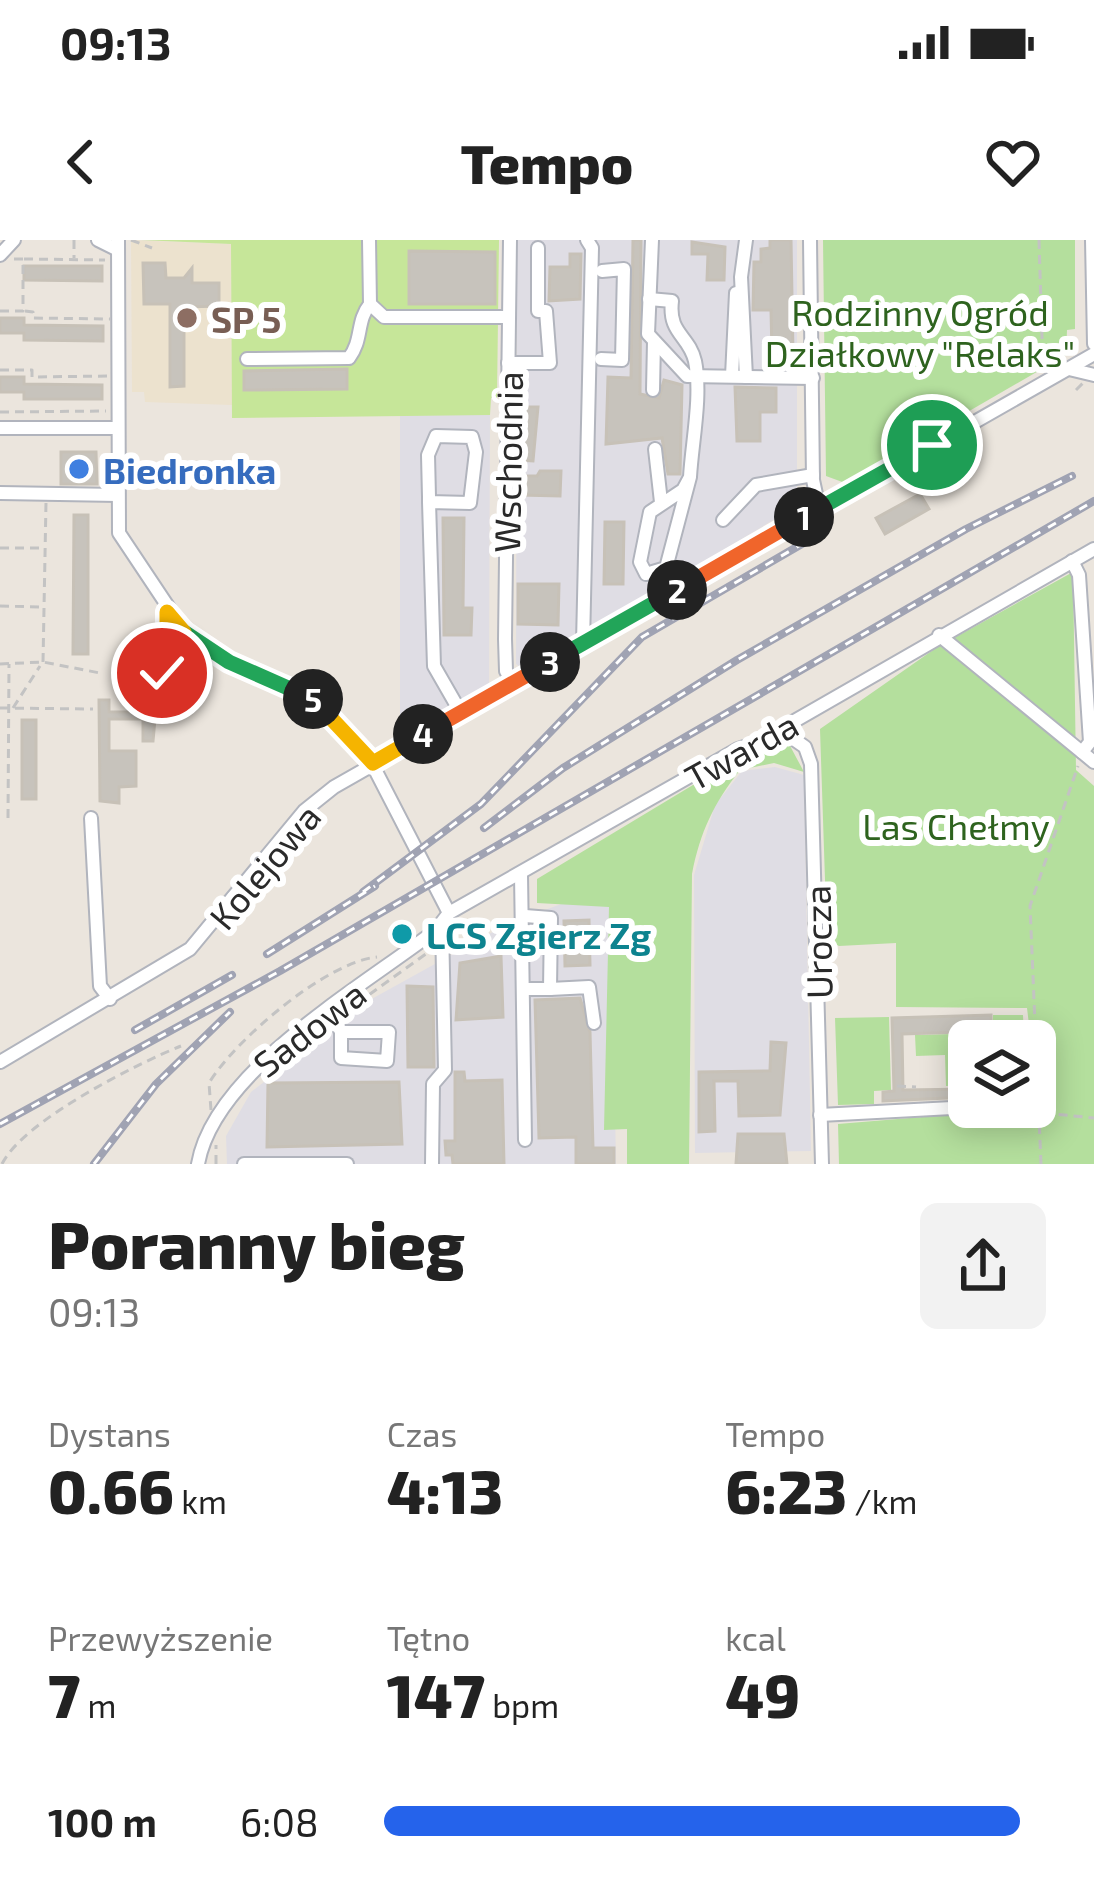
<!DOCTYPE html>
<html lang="pl">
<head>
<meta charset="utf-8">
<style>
  :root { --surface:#fff; --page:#f2f2f2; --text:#222; --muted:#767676; --accent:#2563eb }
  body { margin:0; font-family:"Exo 2",sans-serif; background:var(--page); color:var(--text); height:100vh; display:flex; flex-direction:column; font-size:45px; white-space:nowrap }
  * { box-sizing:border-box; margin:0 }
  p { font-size:39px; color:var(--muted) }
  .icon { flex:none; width:66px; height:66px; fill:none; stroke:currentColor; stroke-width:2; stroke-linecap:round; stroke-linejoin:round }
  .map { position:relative; height:924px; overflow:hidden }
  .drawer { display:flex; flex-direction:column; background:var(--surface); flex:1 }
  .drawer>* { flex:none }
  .controls { position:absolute; left:948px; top:780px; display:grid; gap:24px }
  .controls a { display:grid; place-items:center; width:108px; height:108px; border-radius:18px; background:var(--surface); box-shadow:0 6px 30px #0003; font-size:60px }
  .pin { position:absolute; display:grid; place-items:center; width:102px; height:102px; color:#fff; margin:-51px; border:6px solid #fff; border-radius:50%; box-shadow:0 3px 12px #0007 }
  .km { position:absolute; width:60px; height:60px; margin:-30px; border-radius:50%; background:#222; color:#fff; font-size:33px; line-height:60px; text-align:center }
  .round { display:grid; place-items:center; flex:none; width:126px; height:126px; border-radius:18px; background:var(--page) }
  .summary { display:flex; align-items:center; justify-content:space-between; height:204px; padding:0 48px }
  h1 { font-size:66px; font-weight:800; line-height:90px }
  .stats { display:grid; grid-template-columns:repeat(3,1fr); gap:18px; height:204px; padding:12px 48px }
  .stats div { display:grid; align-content:center }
  .stats b { font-size:60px; font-weight:800 }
  .stats small { font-size:33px; font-weight:400 }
  .stats p { font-size:33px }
  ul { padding:0 48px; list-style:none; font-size:39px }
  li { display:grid; grid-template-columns:192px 144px 1fr; align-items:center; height:90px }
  li i { height:30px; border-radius:15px; background:var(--accent) }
  .status { display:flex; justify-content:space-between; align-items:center; height:84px; padding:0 60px; background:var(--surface); direction:ltr }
  .status svg { height:33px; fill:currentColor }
  header { display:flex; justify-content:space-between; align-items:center; height:156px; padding:0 48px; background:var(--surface); font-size:54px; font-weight:800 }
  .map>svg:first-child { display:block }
  .industrial { fill:#dfdde4 }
  .education { fill:#ece2ce }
  .green { fill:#b4df9d }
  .pitch { fill:#c6e699 }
  .building { fill:#c7c3bc; stroke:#c7c1b7; stroke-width:3 }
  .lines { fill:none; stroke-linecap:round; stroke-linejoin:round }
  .minor-casing { stroke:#b1b4bd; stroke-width:16 }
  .path { stroke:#c3c3c3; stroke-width:3; stroke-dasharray:9 6; stroke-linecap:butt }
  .minor { stroke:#fff; stroke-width:12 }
  .rail-casing { stroke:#a0a3b3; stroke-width:8 }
  .rail { stroke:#fff; stroke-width:3; stroke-dasharray:9; stroke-linecap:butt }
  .split-1-casing { stroke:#fff; stroke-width:24 }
  .split-2-casing { stroke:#fff; stroke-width:24 }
  .split-3-casing { stroke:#fff; stroke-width:24 }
  .split-4-casing { stroke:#fff; stroke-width:24 }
  .split-5-casing { stroke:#fff; stroke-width:24 }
  .split-6-casing { stroke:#fff; stroke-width:24 }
  .split-7-casing { stroke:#fff; stroke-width:24 }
  .split-1 { stroke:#22a559; stroke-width:15 }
  .split-2 { stroke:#f0652b; stroke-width:15 }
  .split-3 { stroke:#22a559; stroke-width:15 }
  .split-4 { stroke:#f0652b; stroke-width:15 }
  .split-5 { stroke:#f5b400; stroke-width:15 }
  .split-6 { stroke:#22a559; stroke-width:15 }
  .split-7 { stroke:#f5b400; stroke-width:15 }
  .education-dot { fill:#8d6e63; stroke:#fff; stroke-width:4.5 }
  .shop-dot { fill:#3f7fe0; stroke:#fff; stroke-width:4.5 }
  .culture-dot { fill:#0f9aa8; stroke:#fff; stroke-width:4.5 }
  .labels { text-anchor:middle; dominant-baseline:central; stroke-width:12; stroke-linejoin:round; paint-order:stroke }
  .park-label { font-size:36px; fill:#2e631e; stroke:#fff }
  .education-label { font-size:36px; font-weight:bold; fill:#785e54; stroke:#fff; text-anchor:start }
  .street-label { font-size:36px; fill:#2a2a2a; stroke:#fff }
  .shop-label { font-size:36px; font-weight:bold; fill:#366cbe; stroke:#fff; text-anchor:start }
  .culture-label { font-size:36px; font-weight:bold; fill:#0d838f; stroke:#fff; text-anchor:start }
</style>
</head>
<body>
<div class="status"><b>09:13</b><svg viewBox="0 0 49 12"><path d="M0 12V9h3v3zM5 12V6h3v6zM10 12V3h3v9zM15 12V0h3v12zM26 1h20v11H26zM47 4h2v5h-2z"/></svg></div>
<header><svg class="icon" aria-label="back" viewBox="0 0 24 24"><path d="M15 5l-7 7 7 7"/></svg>Tempo<svg class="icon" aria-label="heart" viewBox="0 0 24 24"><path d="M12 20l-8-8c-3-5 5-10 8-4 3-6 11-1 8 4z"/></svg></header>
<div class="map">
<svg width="1094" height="924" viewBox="0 0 1094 924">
  <rect width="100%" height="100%" fill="#ebe5dd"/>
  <!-- industrial -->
  <g class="industrial">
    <path d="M517 0H797V266L523 429 516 424Z"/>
    <path d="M400 175H490L489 447 400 498Z"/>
    <path d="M775 527 804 535 811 911 695 913 694 635 715 565 742 531Z"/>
    <path d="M611 646 616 924H227L226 896 251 852 368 761 509 683Z"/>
  </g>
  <!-- education -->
  <path class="education" d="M131 0 231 4 232 165 145 162 144 152H132Z"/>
  <!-- green -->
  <g class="green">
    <path d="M823 0H1075V89L1067 90 1066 115 845 243 826 236Z"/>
    <path d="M1073 332 1076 530 1094 546V924H839L838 884 982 872 985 867H1035V801H1031L1027 768 896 767V703L839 706 827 700 820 489 936 408Z"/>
    <path d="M789 504 804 532 774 523 740 530C714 563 700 592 692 634L689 924H627V889L604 890 609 667 537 663V639L756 507Z"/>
    <path d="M993 775H1023L1024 801H969V845L946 846 945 815 916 816 915 795 992 793Z"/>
    <path d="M889 777 891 850 874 851V864L838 865 835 778Z"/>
  </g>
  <!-- pitch -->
  <path class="pitch" d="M141 0H499L497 158H491L490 175 232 178 231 4Z"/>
  <!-- building -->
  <g class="building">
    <path d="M633 0H641L640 154 659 158 664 140 682 145 680 234H668L662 198 606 204 608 137 631 138Z"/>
    <path d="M770 0H791L793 114H772L771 70H753L754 22H761V9L770 8Z"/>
    <path d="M692 2 725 7 724 40H707L708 14H692Z"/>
    <path d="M409 11 495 12V64H409Z"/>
    <path d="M570 14H581L580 59 549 61 550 27H570Z"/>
    <path d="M143 23H165L166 38H184L192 28V43H219V66L184 67V146L170 147V64H144Z"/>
    <path d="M24 26H102V41L24 40Z"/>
    <path d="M0 78H24V85L103 86V101L24 100V93H0Z"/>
    <path d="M347 129V149L244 150V131Z"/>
    <path d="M0 137H24V144L102 145V159H24V152H0Z"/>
    <path d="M735 147 776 148V172H760V201H737Z"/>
    <path d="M519 167H538L533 221 518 220Z"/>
    <path d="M61 212H96L97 244H61Z"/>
    <path d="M540 231H561L560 256 520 255V236H537Z"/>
    <path d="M920 254 929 269 885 294 876 278Z"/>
    <path d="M74 275H88V414H73Z"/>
    <path d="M443 278H464L463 368H472L471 395H444Z"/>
    <path d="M605 282H624L623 344H604Z"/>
    <path d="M518 344H559L558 385 518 384Z"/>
    <path d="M99 460H109V472H166V479H155L153 501H143V479H109V511H136V546L119 547V563L100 561Z"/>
    <rect x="22" y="480" width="14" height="79"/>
    <path d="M589 680 590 725 565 726 564 681Z"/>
    <path d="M501 716 503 777 456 780 460 723Z"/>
    <path d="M407 746 433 747 434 827H408Z"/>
    <path d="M580 758 590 792 593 908H614V924H576V897L539 898 535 760Z"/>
    <path d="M991 775V791L902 794 903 850 969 849V857L883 861V852L894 851 892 778Z"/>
    <path d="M771 802 786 803 780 875 739 876 738 841H714L715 891 699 892V832L770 831Z"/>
    <path d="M455 832H464L465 841 502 840 504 924H453L452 915H446L445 901H455Z"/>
    <path d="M399 842 402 904 267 907 268 843Z"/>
    <path d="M738 894H784L787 924H736Z"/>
  </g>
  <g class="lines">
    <!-- minor casing -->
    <g class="minor-casing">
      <g id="minor">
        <path d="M98 0 118 10"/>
        <path d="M118 0 119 293 187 395 229 422 312 458 367 514 449 673"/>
        <path d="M510 0 505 399 506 431 513 443"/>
        <path d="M652 0 648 94 687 136 813 138"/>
        <path d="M810 0 813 240 819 268"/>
        <path d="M1092 0 1094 104"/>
        <path d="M0 15 14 0"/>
        <path d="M649 59 672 61C668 94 689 95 695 121 702 156 692 202 690 237L683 250 650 272 640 322 646 334 666 328 690 237"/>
        <path d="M370 64 384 77H509"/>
        <path d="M247 119 349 118C363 100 356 81 370 64L369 0"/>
        <path d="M601 119 622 120 624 29 602 31"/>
        <path d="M508 123H550L546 71H538V8"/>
        <path d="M1069 129 1094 135"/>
        <path d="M732 136 736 53"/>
        <path d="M746 137 741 37 746 0"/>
        <path d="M653 150 654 101"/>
        <path d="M0 188H117"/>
        <path d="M655 209 661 262"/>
        <path d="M0 253 118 255"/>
        <path d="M429 262 470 263 476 212 472 197 436 196 428 215 429 257V262L434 426 461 473"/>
        <path d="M723 280 756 245 813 235"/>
        <path d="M1072 321 1079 335 1090 502 1082 512"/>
        <path d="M939 395 1094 522"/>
        <path d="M583 403 592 8 587 0"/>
        <path d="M163 462 167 375"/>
        <path d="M785 493 805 507 811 524 822 924"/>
        <path d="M91 578 100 746 110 759"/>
        <path d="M521 635 525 900"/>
        <path d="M525 676 551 678 550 749H525"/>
        <path d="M550 749 589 747 594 783"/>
        <path d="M331 770 341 792V818L387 821 389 792H341"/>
        <path d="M0 822 190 709 304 571 334 547 1094 114"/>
        <path d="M820 875 971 867"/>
        <path d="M198 924C214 831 362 747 436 690L449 673 738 509 785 493 791 483 1094 309"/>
        <path d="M244 924H347"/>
        <path d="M432 924 433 844 445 830 442 684"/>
      </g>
    </g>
    <!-- path -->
    <g class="path">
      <path d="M74 0V18"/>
      <path d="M131 0 152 8"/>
      <path d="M1039 0 1043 130"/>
      <path d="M24 19 105 20"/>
      <path d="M0 71H23V19H9"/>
      <path d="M25 71 33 72V78L110 79"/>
      <path d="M0 130H32V137L108 136"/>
      <path d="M1076 150 1083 143"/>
      <path d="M0 172 106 171"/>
      <path d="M0 308H43"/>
      <path d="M0 366 40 367"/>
      <path d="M43 422 46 262"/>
      <path d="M0 424 43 422 100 433"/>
      <path d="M0 468 93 469"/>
      <path d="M13 468 40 426"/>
      <path d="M8 578 9 424"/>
      <path d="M345 772 430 711"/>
      <path d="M279 824 328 785"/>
      <path d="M897 846 916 847"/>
      <path d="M984 867 1094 878"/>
      <path d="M211 870 209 843C235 800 326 722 377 717"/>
      <path d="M2 924C23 881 136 824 181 806"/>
      <path d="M216 924V905"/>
      <path d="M1041 924 1030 666 1078 526"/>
    </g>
    <!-- minor -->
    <use href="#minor" class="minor"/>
    <!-- rail casing -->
    <g class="rail-casing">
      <g id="rail">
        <path d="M484 588 563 528 737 420 966 289 1072 236"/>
        <path d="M363 652 481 564 642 397 814 297"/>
        <path d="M267 714 375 646"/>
        <path d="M135 790 232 735"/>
        <path d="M0 884 280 731 1094 261"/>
        <path d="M94 924 156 844 230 772"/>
      </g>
    </g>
    <!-- rail -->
    <use href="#rail" class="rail"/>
  </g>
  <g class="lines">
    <!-- split-1 casing -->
    <g class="split-1-casing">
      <path id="split-1" d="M804 277 932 205"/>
    </g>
    <!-- split-2 casing -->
    <g class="split-2-casing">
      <path id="split-2" d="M677 350 804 277"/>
    </g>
    <!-- split-3 casing -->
    <g class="split-3-casing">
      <path id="split-3" d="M550 422 677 350"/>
    </g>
    <!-- split-4 casing -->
    <g class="split-4-casing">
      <path id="split-4" d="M423 494 550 422"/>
    </g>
    <!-- split-5 casing -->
    <g class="split-5-casing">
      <path id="split-5" d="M313 459 373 523 423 494"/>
    </g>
    <!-- split-6 casing -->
    <g class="split-6-casing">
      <path id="split-6" d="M184 392 229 422 313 459"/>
    </g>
    <!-- split-7 casing -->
    <g class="split-7-casing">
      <path id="split-7" d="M162 433 167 419V372L184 392"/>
    </g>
    <!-- split-1 -->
    <use href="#split-1" class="split-1"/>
    <!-- split-2 -->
    <use href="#split-2" class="split-2"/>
    <!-- split-3 -->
    <use href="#split-3" class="split-3"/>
    <!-- split-4 -->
    <use href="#split-4" class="split-4"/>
    <!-- split-5 -->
    <use href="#split-5" class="split-5"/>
    <!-- split-6 -->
    <use href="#split-6" class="split-6"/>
    <!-- split-7 -->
    <use href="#split-7" class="split-7"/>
  </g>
  <!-- markers -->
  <circle class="education-dot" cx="187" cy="78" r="12"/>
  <circle class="shop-dot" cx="79" cy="229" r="12"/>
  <circle class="culture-dot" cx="402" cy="694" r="12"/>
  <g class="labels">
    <!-- park labels -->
    <g class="park-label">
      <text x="920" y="71">Rodzinny Ogród<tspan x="920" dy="41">Działkowy "Relaks"</tspan></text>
      <text x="956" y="585">Las Chełmy</text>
    </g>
    <!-- education labels -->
    <g class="education-label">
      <text x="211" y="78">SP 5</text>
    </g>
    <!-- street labels -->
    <g class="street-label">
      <text transform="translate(507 222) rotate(-89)">Wschodnia</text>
      <text transform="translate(741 510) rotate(-29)">Twarda</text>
      <text transform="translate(264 626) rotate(-50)">Kolejowa</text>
      <text transform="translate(817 702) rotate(-91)">Urocza</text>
      <text transform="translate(309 788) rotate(-38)">Sadowa</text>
    </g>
    <!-- shop labels -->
    <g class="shop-label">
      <text x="103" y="229">Biedronka</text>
    </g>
    <!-- culture labels -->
    <g class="culture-label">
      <text x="426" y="694">LCS Zgierz Zg</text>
    </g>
  </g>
</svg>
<div class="controls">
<a><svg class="icon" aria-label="layers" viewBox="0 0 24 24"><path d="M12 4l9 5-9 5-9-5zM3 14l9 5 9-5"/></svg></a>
</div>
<div class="pin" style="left:932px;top:205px;background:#1e9e55"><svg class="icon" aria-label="arrive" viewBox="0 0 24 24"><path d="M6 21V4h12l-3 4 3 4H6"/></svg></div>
<div class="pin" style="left:162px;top:433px;background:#d93025"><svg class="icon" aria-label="check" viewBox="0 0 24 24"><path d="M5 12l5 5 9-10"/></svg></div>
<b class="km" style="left:804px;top:277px">1</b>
<b class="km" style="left:677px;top:350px">2</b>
<b class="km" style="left:550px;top:422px">3</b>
<b class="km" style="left:423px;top:494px">4</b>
<b class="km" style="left:313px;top:459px">5</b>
</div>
<section class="drawer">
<div class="summary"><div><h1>Poranny bieg</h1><p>09:13</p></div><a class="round"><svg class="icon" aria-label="share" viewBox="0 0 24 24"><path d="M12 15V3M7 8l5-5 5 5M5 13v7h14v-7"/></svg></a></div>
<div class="stats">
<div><p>Dystans</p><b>0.66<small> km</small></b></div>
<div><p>Czas</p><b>4:13</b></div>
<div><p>Tempo</p><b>6:23<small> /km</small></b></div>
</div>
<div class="stats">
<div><p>Przewyższenie</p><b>7<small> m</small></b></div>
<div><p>Tętno</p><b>147<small> bpm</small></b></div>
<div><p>kcal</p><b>49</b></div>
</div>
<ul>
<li><b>100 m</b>6:08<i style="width:96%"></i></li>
</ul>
</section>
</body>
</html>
